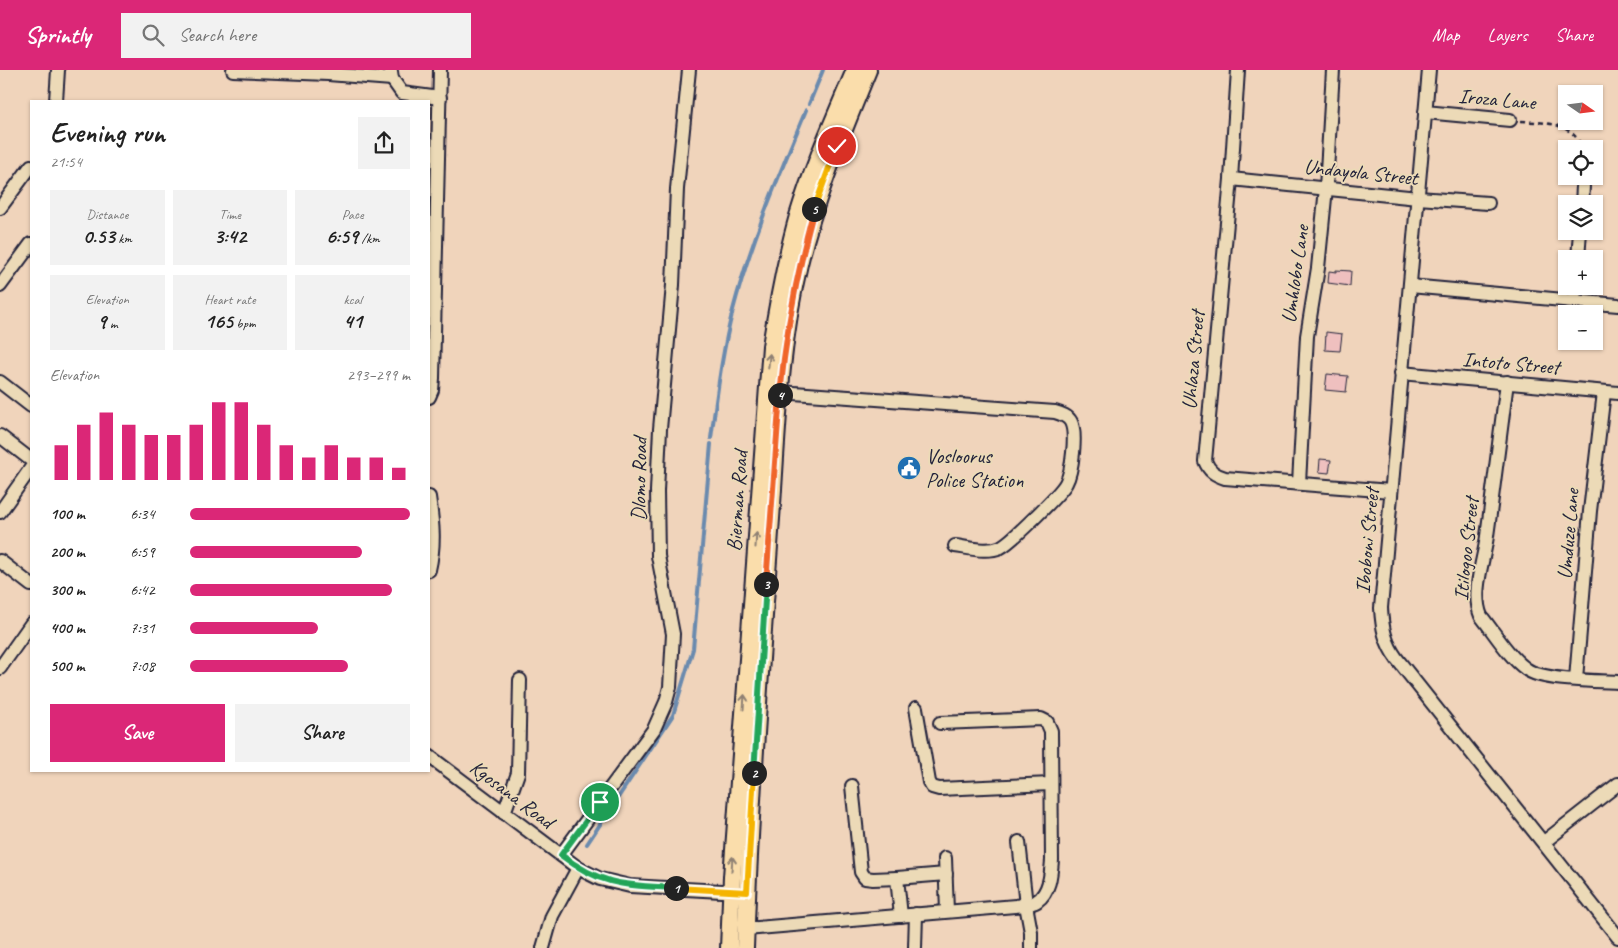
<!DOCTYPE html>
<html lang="en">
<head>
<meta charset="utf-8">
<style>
  :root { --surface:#fff; --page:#f2f2f2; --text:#222; --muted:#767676; --accent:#db2777 }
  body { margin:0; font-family:Caveat,sans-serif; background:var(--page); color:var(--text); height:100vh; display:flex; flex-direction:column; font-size:19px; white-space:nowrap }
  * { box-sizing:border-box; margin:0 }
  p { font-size:16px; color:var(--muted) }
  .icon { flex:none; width:28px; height:28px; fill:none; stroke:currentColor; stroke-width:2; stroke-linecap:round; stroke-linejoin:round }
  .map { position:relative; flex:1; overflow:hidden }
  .sheet { position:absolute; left:30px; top:30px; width:400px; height:672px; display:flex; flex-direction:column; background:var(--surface); border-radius:0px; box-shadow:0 1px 4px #0004 }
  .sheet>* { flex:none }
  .needle { width:32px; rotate:104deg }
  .buttons { position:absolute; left:1558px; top:15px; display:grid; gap:10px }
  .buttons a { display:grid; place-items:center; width:45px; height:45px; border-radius:0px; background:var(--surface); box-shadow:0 1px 4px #0004; font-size:25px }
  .pin { position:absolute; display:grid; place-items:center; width:42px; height:42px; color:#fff; margin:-21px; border:2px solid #fff; border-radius:50%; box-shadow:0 1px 5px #0007 }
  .km { position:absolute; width:25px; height:25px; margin:-12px; border-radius:50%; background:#222; color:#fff; font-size:14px; line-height:25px; text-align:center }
  .round { display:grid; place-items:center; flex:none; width:52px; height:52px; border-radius:0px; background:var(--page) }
  .overview { display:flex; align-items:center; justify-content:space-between; height:85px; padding:0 20px }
  h1 { font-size:28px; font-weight:700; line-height:38px }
  .metrics { display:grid; grid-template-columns:repeat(3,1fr); gap:8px; height:85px; padding:5px 20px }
  .metrics div { display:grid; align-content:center; border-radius:0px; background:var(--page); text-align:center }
  .metrics b { font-size:21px; font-weight:700 }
  .metrics small { font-size:14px; font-weight:400 }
  .metrics p { font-size:14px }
  .chart { height:140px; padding:10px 20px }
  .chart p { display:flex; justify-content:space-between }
  .chart svg { width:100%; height:90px; margin-top:5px; stroke:var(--accent); stroke-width:6 }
  .primary-button { display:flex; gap:10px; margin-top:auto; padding:10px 20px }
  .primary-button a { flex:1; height:58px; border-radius:0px; background:var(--accent); color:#fff; font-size:20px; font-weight:700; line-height:58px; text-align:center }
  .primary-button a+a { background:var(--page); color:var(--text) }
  ul { padding:0 20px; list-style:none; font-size:16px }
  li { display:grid; grid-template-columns:80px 60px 1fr; align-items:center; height:38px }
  li i { height:12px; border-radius:6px; background:var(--accent) }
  header { display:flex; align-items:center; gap:30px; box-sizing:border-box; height:70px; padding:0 25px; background:var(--accent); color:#fff }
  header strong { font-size:24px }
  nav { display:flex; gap:28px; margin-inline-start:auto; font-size:18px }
  .search { width:350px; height:45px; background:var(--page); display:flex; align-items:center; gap:12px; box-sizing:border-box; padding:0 18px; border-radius:0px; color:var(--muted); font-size:19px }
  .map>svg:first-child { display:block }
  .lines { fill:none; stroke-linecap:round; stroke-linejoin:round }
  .stream { stroke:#6b8aae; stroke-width:4 }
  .building { fill:#efc0bf; stroke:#22223b }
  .minor-casing { stroke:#22223b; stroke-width:16 }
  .major-casing { stroke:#22223b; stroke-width:20 }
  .path { stroke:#22223b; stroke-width:2.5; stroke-dasharray:5 4; stroke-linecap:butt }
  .minor { stroke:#ecdab7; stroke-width:12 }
  .major { stroke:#faddab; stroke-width:16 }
  .oneway { stroke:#8e8073 }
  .split-1-casing { stroke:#fff; stroke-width:10 }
  .split-2-casing { stroke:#fff; stroke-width:10 }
  .split-3-casing { stroke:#fff; stroke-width:10 }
  .split-4-casing { stroke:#fff; stroke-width:10 }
  .split-5-casing { stroke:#fff; stroke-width:10 }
  .split-6-casing { stroke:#fff; stroke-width:10 }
  .split-1 { stroke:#22a559; stroke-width:6 }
  .split-2 { stroke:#f5b400; stroke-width:6 }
  .split-3 { stroke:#22a559; stroke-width:6 }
  .split-4 { stroke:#f0652b; stroke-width:6 }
  .split-5 { stroke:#f0652b; stroke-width:6 }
  .split-6 { stroke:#f5b400; stroke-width:6 }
  .labels { text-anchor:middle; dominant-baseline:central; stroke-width:4; stroke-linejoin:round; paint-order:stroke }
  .street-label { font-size:21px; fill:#22223b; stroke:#ecdab7 }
  .poi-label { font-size:21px; fill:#22223b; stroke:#ecdab7; text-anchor:start }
</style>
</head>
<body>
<header>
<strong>Sprintly</strong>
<div class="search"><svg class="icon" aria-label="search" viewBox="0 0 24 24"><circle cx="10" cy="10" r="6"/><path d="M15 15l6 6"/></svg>Search here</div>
<nav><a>Map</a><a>Layers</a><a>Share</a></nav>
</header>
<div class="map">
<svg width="1618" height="878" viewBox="0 0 1618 878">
  <rect width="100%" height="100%" fill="#f0d4bb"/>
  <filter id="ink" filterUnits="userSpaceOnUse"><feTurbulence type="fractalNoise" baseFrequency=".02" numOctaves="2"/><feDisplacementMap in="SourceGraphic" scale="10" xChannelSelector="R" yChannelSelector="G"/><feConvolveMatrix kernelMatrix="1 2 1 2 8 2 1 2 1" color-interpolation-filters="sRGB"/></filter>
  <g filter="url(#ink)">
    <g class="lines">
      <!-- stream -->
      <g class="stream">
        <path d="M809 34 823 0"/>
        <path d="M711 368C717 325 722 282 733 240 751 171 779 105 806 40"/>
        <path d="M587 774 673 645 693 579 711 374"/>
      </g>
    </g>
    <!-- building -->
    <g class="building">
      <path d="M1336 200 1351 201 1350 216 1328 213 1329 201 1336 202Z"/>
      <path d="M1326 262 1342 264 1340 281 1325 280Z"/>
      <path d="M1327 304 1348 306 1346 322 1325 320Z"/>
      <path d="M1320 389 1331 390 1329 403 1319 402Z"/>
    </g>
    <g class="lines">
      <!-- minor casing -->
      <g class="minor-casing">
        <g id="minor">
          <path d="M233 0 328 4 392 9"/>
          <path d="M1238 0 1231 109 1205 391C1209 401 1215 405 1225 408L1391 421"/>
          <path d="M1429 0 1381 538C1382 557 1385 573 1397 589L1618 867"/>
          <path d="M391 2 392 9 402 23 440 28"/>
          <path d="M56 31 58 0"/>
          <path d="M1425 42 1510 50"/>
          <path d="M1231 109 1418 128 1488 133"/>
          <path d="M1582 134 1583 116"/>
          <path d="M0 138 31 96"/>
          <path d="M1578 189 1580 161"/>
          <path d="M0 216 31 174"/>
          <path d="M1410 216 1618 235"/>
          <path d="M1574 230 1575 216"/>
          <path d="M1401 303 1618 323"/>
          <path d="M0 312 31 336"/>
          <path d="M1507 312C1500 364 1494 415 1487 466 1484 491 1471 522 1481 546 1494 562 1509 587 1526 599 1542 611 1597 611 1618 612"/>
          <path d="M780 322 1055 342C1062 344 1068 346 1071 352 1077 364 1072 402 1066 413 1061 423 1011 472 1001 477 987 483 970 478 955 476"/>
          <path d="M429 327 432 320 433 308 440 0"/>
          <path d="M0 366 31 390"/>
          <path d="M1299 413 1307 266 1318 198 1326 118 1333 0"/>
          <path d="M429 427C433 454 435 474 429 500"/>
          <path d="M0 442 31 398"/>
          <path d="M0 491 31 515"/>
          <path d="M0 598 31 554"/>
          <path d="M1576 609 1590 441 1604 322"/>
          <path d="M916 638 929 712 932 717 939 719 1051 714"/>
          <path d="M940 653 1041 649 1047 652 1051 661 1052 790C1051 803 1050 822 1037 831 1035 833 1029 834 1026 835L1019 772"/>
          <path d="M429 686 578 798 600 809 630 816 740 822"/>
          <path d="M852 716 861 802 865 808 873 809 897 808"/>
          <path d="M504 743 518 703 520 610"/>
          <path d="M1544 772 1618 714"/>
          <path d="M561 785 654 659 666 632 670 617 673 564 658 486 657 421 660 359 673 215 677 119 689 0"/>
          <path d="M945 788 947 841"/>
          <path d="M901 846 897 808 946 804"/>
          <path d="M746 859 1026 835 1031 862V878"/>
          <path d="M543 878 552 846 578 798"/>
          <path d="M915 878 916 844"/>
        </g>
      </g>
      <!-- major casing -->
      <g class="major-casing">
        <g id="major">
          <path d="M729 878 732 807 771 276C778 232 786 188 798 146 813 96 835 48 855 0"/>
          <path d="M745 878C750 739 760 600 770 462 777 373 778 281 799 194 815 127 842 64 868 0"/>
        </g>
      </g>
      <!-- path -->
      <path class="path" d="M1521 51C1547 53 1572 52 1583 79"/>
      <!-- minor -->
      <use href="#minor" class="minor"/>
      <!-- major -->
      <use href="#major" class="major"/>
    </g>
    <!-- one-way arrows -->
    <defs><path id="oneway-shaft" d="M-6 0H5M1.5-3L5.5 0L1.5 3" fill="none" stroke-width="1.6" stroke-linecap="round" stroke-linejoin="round" transform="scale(1.25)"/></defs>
    <g class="oneway">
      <use href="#oneway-shaft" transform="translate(769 291) rotate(-84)"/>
      <use href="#oneway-shaft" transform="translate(756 470) rotate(-86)"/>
      <use href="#oneway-shaft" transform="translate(744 632) rotate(-86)"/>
      <use href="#oneway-shaft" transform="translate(732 794) rotate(-86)"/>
    </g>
  </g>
  <g class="lines" filter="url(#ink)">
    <!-- split-1 casing -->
    <g class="split-1-casing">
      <path id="split-1" d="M600 732 561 785C603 817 626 815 676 818"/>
    </g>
    <!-- split-2 casing -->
    <g class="split-2-casing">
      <path id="split-2" d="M676 818 747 822 754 703"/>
    </g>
    <!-- split-3 casing -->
    <g class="split-3-casing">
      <path id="split-3" d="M754 703 766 514"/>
    </g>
    <!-- split-4 casing -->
    <g class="split-4-casing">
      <path id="split-4" d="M766 514 780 325"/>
    </g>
    <!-- split-5 casing -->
    <g class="split-5-casing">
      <path id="split-5" d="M780 325C786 259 797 202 814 139"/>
    </g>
    <!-- split-6 casing -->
    <g class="split-6-casing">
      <path id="split-6" d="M814 139 837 76"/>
    </g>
    <!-- split-1 -->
    <use href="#split-1" class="split-1"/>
    <!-- split-2 -->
    <use href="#split-2" class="split-2"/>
    <!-- split-3 -->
    <use href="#split-3" class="split-3"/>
    <!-- split-4 -->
    <use href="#split-4" class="split-4"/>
    <!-- split-5 -->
    <use href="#split-5" class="split-5"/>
    <!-- split-6 -->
    <use href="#split-6" class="split-6"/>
  </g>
  <!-- icons -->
  <defs>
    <g id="civic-disc" transform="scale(1.25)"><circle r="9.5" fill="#1f6fb2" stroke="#ecdab7"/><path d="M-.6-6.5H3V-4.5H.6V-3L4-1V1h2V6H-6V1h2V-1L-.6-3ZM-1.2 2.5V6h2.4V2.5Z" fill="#fff"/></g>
  </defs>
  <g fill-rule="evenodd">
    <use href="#civic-disc" x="909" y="398"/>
  </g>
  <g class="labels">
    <!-- street labels -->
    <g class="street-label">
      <text transform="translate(1497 29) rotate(5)">Iroza Lane</text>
      <text transform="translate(1361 102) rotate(6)">Undayola Street</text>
      <text transform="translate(1295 204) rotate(-82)">Umhlobo Lane</text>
      <text transform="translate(1193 290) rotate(-85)">Uhlaza Street</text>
      <text transform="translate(1511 293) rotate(5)">Intoto Street</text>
      <text transform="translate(639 409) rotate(-89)">Dlomo Road</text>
      <text transform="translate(737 431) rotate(-86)">Bierman Road</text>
      <text transform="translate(1568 464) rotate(-85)">Umduze Lane</text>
      <text transform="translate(1367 471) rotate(-85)">Iboboni Street</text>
      <text transform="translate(1466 479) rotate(-84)">Itilogoo Street</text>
      <text transform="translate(512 724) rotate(37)">Kgosana Road</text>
    </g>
    <!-- poi labels -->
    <g class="poi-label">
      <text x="926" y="386">Vosloorus<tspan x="926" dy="24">Police Station</tspan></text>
    </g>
  </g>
</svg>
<div class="buttons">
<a><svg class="needle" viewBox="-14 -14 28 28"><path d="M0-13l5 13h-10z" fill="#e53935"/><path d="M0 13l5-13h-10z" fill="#767676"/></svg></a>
<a><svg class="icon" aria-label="locate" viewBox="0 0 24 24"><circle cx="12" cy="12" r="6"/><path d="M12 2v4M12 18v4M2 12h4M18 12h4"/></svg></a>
<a><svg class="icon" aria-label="layers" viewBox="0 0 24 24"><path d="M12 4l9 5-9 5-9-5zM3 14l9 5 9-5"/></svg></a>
<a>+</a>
<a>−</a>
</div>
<div class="pin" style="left:600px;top:732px;background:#1e9e55"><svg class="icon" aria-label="arrive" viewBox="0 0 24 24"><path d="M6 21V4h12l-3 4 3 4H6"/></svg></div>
<div class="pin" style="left:837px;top:76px;background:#d93025"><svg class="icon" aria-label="check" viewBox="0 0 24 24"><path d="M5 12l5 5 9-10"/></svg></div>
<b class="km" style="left:676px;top:818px">1</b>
<b class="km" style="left:754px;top:703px">2</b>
<b class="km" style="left:766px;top:514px">3</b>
<b class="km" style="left:780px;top:325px">4</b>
<b class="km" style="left:814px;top:139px">5</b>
<section class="sheet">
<div class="overview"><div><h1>Evening run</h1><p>21:54</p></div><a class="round"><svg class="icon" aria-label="share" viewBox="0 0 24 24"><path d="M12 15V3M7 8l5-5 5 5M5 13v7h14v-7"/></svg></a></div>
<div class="metrics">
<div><p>Distance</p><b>0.53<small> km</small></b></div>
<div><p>Time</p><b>3:42</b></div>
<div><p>Pace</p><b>6:59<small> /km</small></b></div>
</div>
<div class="metrics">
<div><p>Elevation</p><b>9<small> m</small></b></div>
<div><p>Heart rate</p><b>165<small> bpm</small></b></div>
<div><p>kcal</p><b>41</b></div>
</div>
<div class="chart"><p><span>Elevation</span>293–299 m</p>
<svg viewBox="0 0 160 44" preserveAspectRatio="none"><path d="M5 44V27M15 44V17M25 44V11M35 44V17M45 44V22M55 44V22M65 44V17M75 44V6M85 44V6M95 44V17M105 44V27M115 44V33M125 44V27M135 44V33M145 44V33M155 44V38"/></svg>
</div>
<ul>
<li><b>100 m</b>6:34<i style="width:100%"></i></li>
<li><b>200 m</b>6:59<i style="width:78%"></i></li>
<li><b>300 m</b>6:42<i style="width:92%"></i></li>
<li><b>400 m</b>7:31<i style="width:58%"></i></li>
<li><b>500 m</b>7:08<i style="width:72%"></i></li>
</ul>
<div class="primary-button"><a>Save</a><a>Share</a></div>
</section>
</div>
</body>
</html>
